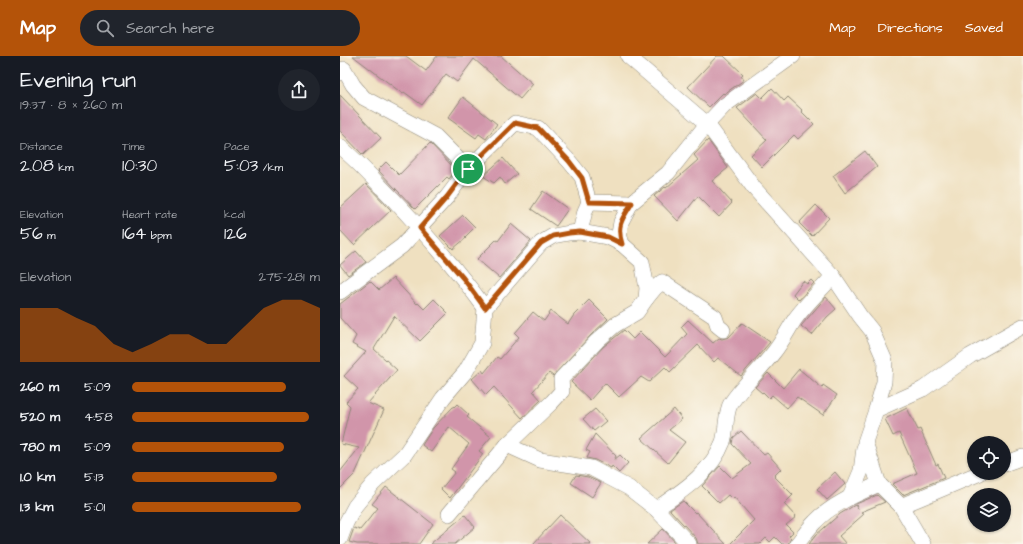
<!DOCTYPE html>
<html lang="en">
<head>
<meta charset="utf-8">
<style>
  :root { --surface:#171b24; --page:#20242c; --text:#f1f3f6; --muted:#9ea1a6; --accent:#b45309 }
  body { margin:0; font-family:"Architects Daughter",sans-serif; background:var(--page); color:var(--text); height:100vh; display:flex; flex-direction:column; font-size:15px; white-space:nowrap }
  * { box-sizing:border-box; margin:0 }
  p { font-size:13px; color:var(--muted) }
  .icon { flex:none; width:22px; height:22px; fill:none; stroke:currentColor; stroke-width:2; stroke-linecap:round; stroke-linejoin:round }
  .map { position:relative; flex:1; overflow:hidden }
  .panel { display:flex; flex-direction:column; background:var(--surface); width:340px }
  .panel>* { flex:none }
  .tools { position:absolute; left:627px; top:380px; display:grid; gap:8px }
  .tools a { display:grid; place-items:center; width:44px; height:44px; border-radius:50%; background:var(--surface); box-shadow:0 1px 3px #0004; font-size:20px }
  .pin { position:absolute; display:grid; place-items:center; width:34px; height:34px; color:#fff; margin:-17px; border:2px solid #fff; border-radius:50%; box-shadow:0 1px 4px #0007 }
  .round { display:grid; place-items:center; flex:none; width:42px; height:42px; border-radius:21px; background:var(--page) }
  .summary { display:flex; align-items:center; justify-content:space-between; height:68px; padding:0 20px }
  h1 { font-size:22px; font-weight:600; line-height:30px }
  .stats { display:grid; grid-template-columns:repeat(3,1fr); gap:6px; height:68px; padding:4px 20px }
  .stats div { display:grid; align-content:center }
  .stats b { font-size:17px; font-weight:600 }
  .stats small { font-size:11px; font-weight:400 }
  .stats p { font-size:11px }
  .chart { height:112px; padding:8px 20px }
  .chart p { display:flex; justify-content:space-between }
  .chart svg { width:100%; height:72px; margin-top:4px; fill:var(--accent); opacity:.7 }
  ul { padding:0 20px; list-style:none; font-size:13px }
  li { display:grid; grid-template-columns:64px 48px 1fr; align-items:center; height:30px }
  li i { height:10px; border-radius:5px; background:var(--accent) }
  header { display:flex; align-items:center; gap:24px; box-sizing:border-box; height:56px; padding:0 20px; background:var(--accent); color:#fff }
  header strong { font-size:19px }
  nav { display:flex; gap:22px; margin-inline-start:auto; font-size:14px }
  .search { width:280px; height:36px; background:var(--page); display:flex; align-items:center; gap:10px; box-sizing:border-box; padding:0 14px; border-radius:22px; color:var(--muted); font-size:15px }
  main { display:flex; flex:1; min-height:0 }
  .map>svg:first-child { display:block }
  .building { fill:#d195aa }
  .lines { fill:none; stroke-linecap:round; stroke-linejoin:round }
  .minor-casing { stroke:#8d8676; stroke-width:16 }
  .minor { stroke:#fff; stroke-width:15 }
  .route-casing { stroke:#fff; stroke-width:8 }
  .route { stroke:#b45309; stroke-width:5 }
</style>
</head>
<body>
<header>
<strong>Map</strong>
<div class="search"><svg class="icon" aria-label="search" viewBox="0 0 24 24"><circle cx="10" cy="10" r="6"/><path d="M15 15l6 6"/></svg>Search here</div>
<nav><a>Map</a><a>Directions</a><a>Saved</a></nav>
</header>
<main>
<section class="panel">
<div class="summary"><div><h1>Evening run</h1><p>19:37 · 8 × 260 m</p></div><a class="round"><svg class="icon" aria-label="share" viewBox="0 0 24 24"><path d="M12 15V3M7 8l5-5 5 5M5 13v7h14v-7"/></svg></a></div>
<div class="stats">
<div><p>Distance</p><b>2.08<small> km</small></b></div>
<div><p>Time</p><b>10:30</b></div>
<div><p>Pace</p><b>5:03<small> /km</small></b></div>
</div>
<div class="stats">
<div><p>Elevation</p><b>56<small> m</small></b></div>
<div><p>Heart rate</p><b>164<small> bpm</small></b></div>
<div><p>kcal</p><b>126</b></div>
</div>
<div class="chart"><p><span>Elevation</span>275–281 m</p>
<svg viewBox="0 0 160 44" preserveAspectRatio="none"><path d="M0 44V11L10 11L20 11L30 17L40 22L50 33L60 38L70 33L80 27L90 27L100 33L110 33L120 22L130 11L140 6L150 6L160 11V44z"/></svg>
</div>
<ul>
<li><b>260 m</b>5:09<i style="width:82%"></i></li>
<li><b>520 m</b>4:58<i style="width:94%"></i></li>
<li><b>780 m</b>5:09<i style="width:81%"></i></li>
<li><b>1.0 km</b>5:13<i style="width:77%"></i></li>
<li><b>1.3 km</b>5:01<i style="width:90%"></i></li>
</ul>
</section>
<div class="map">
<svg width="683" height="488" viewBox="0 0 683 488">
  <rect width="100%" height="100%" fill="#fbf7ec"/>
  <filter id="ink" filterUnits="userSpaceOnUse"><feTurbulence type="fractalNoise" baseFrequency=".025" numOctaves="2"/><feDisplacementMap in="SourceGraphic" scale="8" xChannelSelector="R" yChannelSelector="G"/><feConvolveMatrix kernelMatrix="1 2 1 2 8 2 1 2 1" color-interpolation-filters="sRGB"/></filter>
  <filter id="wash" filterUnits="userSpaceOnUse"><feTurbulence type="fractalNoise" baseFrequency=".012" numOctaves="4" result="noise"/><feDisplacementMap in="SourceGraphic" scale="16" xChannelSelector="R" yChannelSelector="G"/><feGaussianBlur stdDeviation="0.9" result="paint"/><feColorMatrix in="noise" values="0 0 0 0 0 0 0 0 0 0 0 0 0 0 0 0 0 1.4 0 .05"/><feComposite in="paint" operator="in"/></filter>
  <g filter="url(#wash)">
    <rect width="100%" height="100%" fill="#efe0c0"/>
    <g id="blocks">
      <!-- building -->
      <g class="building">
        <path d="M13 0H66L86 15 97 0H161L193 28 180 43 134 3 117 26 106 18 82 49 64 36 63 38Z"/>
        <path d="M377 0H384L403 18 401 20 404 24 384 38 383 37 369 51 348 31Z"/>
        <path d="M432 32 444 45 448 41 462 54 461 55 474 68 458 83 454 79 422 111 411 99 427 84 397 52 417 37 422 42Z"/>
        <path d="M0 39 41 82 23 99 0 75Z"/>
        <path d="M123 41 157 68 146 83 139 78 136 82 108 62Z"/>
        <path d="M368 84 388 112 372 125 392 147 379 161 358 140 338 165 314 140 325 131 326 132 358 104 354 99Z"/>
        <path d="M90 87 116 114 109 123 107 121 75 153 38 114 46 106 59 119Z"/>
        <path d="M525 95 537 111 505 137 493 120Z"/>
        <path d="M163 102 177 118 165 128 160 121 154 127 143 120Z"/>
        <path d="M26 128 51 154 14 189 0 174V152Z"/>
        <path d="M203 135 228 153 216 170 191 153Z"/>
        <path d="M476 149 489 162 472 180 459 167Z"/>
        <path d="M123 159 135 171 125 181 126 182 113 193 100 180Z"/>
        <path d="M171 168 191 185 159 222 137 203 156 184 158 185Z"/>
        <path d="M16 195 26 206 8 219 0 209Z"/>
        <path d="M53 222 77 248 78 247 84 253 94 243 108 257 80 285 54 260 34 293 57 314 28 347 44 354 15 418 0 433V416L19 392 1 388 10 350 6 346 18 333 4 320 26 296 12 288 16 280 0 262V248L30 225 39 234Z"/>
        <path d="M471 224 474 227 459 244 453 238 463 225 467 228Z"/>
        <path d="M486 241 496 253 487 261 472 279 461 270Z"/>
        <path d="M249 244 268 263 251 279 213 320 209 317 193 335 201 344 182 362 154 331 146 339 132 323 142 314 144 317 157 301 160 303 179 281 175 277 193 256 204 265 211 255 228 268 234 259Z"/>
        <path d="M348 264 373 287 379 282 382 283 389 281 402 267 430 286 401 320 378 302 374 306 358 289 330 316 325 311 309 326 301 321 279 341 265 327 250 344 231 326 263 291 284 274 293 283 300 276 325 301 347 278 341 271Z"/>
        <path d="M459 313 482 332 483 329 497 339 483 359 457 341 447 352 432 339 429 342 423 336 422 337 415 331 428 317 443 332Z"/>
        <path d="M117 348 129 359 127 361 151 381 139 395 143 398 110 442 101 433 115 416 111 413 129 388 109 371 91 396 82 389 93 372 113 351H114Z"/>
        <path d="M567 352 578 374 580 373 596 409 598 408 604 422 563 439 552 428 577 417 559 377 553 380 545 363Z"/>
        <path d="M255 353 266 365 254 375 243 363Z"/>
        <path d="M334 353 342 363 329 374 345 386 328 407 301 382Z"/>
        <path d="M401 375 424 399 427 397 441 413 434 420 453 439 444 448 456 461 446 469 453 476 449 480 451 482 448 488H442L435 481 430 486 426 482 420 488H390L414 464 394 441 392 443 388 439 379 447 362 430 380 410 392 422 411 408 392 388 393 382Z"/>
        <path d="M255 378 276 400 274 404 280 399 288 407 279 417 272 410 271 412 255 404 247 402 250 396 246 394Z"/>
        <path d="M495 416 505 428 487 444 477 433Z"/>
        <path d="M236 419 248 421 261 427 252 441 231 427Z"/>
        <path d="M46 431 93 468 79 488H17L9 486 14 472 20 474 38 452 32 448Z"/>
        <path d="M537 439 545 446 521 456 524 458 499 480 506 488H469L476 479 500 458 515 449 518 453 516 448Z"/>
        <path d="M343 445 355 457 356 456 386 488H358L356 482 330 454Z"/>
        <path d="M125 459 135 471 115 488H90Z"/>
        <path d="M220 459 251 488H193Z"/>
        <path d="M323 473 337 488H307Z"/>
      </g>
    </g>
  </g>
  <g filter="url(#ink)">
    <use href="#blocks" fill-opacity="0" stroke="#8d8676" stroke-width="1"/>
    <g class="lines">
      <!-- minor casing -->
      <g class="minor-casing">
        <g id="minor">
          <path d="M288 0 367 68 414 132 493 220 520 260 532 275 545 305 544 326 536 354 525 386 539 428C517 438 492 448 475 466 468 473 463 481 457 488"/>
          <path d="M0 17 4 13 13 29 24 42 95 80 128 113"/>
          <path d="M0 91C19 106 35 125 52 142 85 177 117 213 145 252"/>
          <path d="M249 146 291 147"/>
          <path d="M0 236 62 190 107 141 128 113 175 67 198 72 229 105 242 121 249 146 245 155 240 176"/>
          <path d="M306 243 315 232 322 226 375 261 378 270 383 274"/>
          <path d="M536 354 583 333 630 300 683 270"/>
          <path d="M167 389 200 404 251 412 289 432 316 453 349 488"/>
          <path d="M664 408 683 401"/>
          <path d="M539 428 561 450 583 488"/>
          <path d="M510 441 521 415 524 392"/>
          <path d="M561 450 640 417"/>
          <path d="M316 453C342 435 371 417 383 386 387 374 385 356 391 347 403 329 420 314 434 296 442 286 448 274 455 263 466 248 481 234 493 220"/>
          <path d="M109 458 167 389 212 346 222 335 221 323 257 285 275 269 297 256 306 243 307 232 302 206 282 188 279 178 281 166 291 147 328 117 367 68 385 49 453 0"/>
          <path d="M0 483 6 467 15 450 33 428 65 398 103 342 126 315 142 287 145 252 201 187 213 180 229 177 240 176 268 181 282 188"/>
        </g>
      </g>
      <!-- minor -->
      <use href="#minor" class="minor"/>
    </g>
  </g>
  <g class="lines" filter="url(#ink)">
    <!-- route casing -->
    <g class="route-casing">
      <path id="route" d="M175 67 198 72 229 105 242 122 249 146 292 147C282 163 276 169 282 188L268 181 240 176 229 177 213 180 201 187 145 252 123 222 80 172 107 141 128 113Z"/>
    </g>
    <!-- route -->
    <use href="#route" class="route"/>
  </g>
</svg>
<div class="tools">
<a><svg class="icon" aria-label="locate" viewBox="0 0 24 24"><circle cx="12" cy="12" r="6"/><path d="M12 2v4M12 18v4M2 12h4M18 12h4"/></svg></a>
<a><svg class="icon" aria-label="layers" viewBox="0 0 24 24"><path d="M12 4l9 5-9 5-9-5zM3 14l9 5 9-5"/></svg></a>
</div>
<div class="pin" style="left:128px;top:113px;background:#1e9e55"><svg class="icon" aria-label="arrive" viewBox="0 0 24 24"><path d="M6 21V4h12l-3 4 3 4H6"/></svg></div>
</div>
</main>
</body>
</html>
